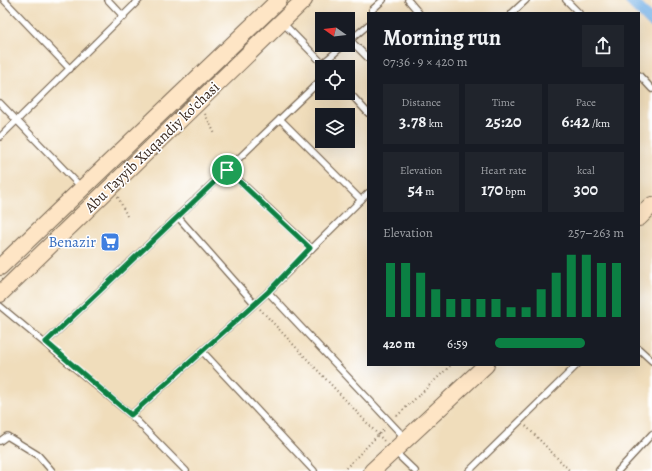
<!DOCTYPE html>
<html lang="en">
<head>
<meta charset="utf-8">
<style>
  :root { --surface:#171b24; --page:#20242c; --text:#f1f3f6; --muted:#9ea1a6; --accent:#0b8043 }
  body { margin:0; font-family:Alegreya,serif; background:var(--page); color:var(--text); height:100vh; display:flex; flex-direction:column; font-size:15px; white-space:nowrap }
  * { box-sizing:border-box; margin:0 }
  p { font-size:13px; color:var(--muted) }
  .icon { flex:none; width:22px; height:22px; fill:none; stroke:currentColor; stroke-width:2; stroke-linecap:round; stroke-linejoin:round }
  .map { position:relative; flex:1; overflow:hidden }
  .drawer { position:absolute; left:367px; top:12px; width:273px; height:354px; display:flex; flex-direction:column; background:var(--surface); border-radius:0px; box-shadow:0 4px 16px #0002 }
  .drawer>* { flex:none }
  .needle { width:26px; rotate:284deg }
  .tools { position:absolute; left:315px; top:12px; display:grid; gap:8px }
  .tools a { display:grid; place-items:center; width:40px; height:40px; border-radius:0px; background:var(--surface); box-shadow:0 4px 16px #0002; font-size:20px }
  .pin { position:absolute; display:grid; place-items:center; width:34px; height:34px; color:#fff; margin:-17px; border:2px solid #fff; border-radius:50%; box-shadow:0 1px 4px #0007 }
  .round { display:grid; place-items:center; flex:none; width:42px; height:42px; border-radius:0px; background:var(--page) }
  .summary { display:flex; align-items:center; justify-content:space-between; height:68px; padding:0 16px }
  h1 { font-size:22px; font-weight:700; line-height:30px }
  .stats { display:grid; grid-template-columns:repeat(3,1fr); gap:6px; height:68px; padding:4px 16px }
  .stats div { display:grid; align-content:center; border-radius:0px; background:var(--page); text-align:center }
  .stats b { font-size:17px; font-weight:700 }
  .stats small { font-size:11px; font-weight:400 }
  .stats p { font-size:11px }
  .chart { height:112px; padding:8px 16px }
  .chart p { display:flex; justify-content:space-between }
  .chart svg { width:100%; height:72px; margin-top:4px; stroke:var(--accent); stroke-width:6 }
  ul { padding:0 16px; list-style:none; font-size:13px }
  li { display:grid; grid-template-columns:64px 48px 1fr; align-items:center; height:30px }
  li i { height:10px; border-radius:5px; background:var(--accent) }
  .map>svg:first-child { display:block }
  .lines { fill:none; stroke-linecap:round; stroke-linejoin:round }
  .canal { stroke:#74b1e6; stroke-width:12 }
  .lane-casing { stroke:#7a6955; stroke-width:8 }
  .secondary-casing { stroke:#7a6955; stroke-width:18 }
  .path { stroke:#7a6955; stroke-width:2; stroke-dasharray:1 3; stroke-linecap:butt }
  .lane { stroke:#fff; stroke-width:5.5 }
  .secondary { stroke:#fee5c5; stroke-width:16 }
  .route-casing { stroke:#fff; stroke-width:8 }
  .route { stroke:#0b8043; stroke-width:5 }
  .labels { text-anchor:middle; dominant-baseline:central; stroke-width:3; stroke-linejoin:round; paint-order:stroke }
  .street-label { font-size:15px; fill:#3b2a1e; stroke:#fff }
  .shop-label { font-size:15px; fill:#366cbe; stroke:#fff; text-anchor:end }
</style>
</head>
<body>
<div class="map">
<svg width="652" height="471" viewBox="0 0 652 471">
  <rect width="100%" height="100%" fill="#fff"/>
  <filter id="ink" filterUnits="userSpaceOnUse"><feTurbulence type="fractalNoise" baseFrequency=".025" numOctaves="2"/><feDisplacementMap in="SourceGraphic" scale="8" xChannelSelector="R" yChannelSelector="G"/><feConvolveMatrix kernelMatrix="1 2 1 2 8 2 1 2 1" color-interpolation-filters="sRGB"/></filter>
  <filter id="wash" filterUnits="userSpaceOnUse"><feTurbulence type="fractalNoise" baseFrequency=".012" numOctaves="4" result="noise"/><feDisplacementMap in="SourceGraphic" scale="16" xChannelSelector="R" yChannelSelector="G"/><feGaussianBlur stdDeviation="0.9" result="paint"/><feColorMatrix in="noise" values="0 0 0 0 0 0 0 0 0 0 0 0 0 0 0 0 0 1.4 0 .05"/><feComposite in="paint" operator="in"/></filter>
  <g filter="url(#wash)">
    <rect width="100%" height="100%" fill="#f0ddbb"/>
    <g class="lines">
      <!-- canal -->
      <path class="canal" d="M630 0 652 22"/>
    </g>
  </g>
  <g filter="url(#ink)">
    <g class="lines">
      <!-- lane casing -->
      <g class="lane-casing">
        <g id="lane">
          <path d="M4 0 70 69"/>
          <path d="M108 0 124 17"/>
          <path d="M408 0 419 13"/>
          <path d="M566 0 579 13"/>
          <path d="M372 13V10L383 0"/>
          <path d="M512 13 526 0"/>
          <path d="M283 23 326 67"/>
          <path d="M350 40 368 58"/>
          <path d="M348 42 368 25"/>
          <path d="M323 63 344 45"/>
          <path d="M639 75 652 89"/>
          <path d="M348 91 368 113"/>
          <path d="M0 103 82 188"/>
          <path d="M280 119 361 200"/>
          <path d="M0 137 139 0"/>
          <path d="M227 169 311 248"/>
          <path d="M178 217 254 303"/>
          <path d="M268 292 405 438"/>
          <path d="M0 306 131 415 186 471"/>
          <path d="M46 342 322 79"/>
          <path d="M639 349 652 361"/>
          <path d="M202 351 314 471"/>
          <path d="M131 415 268 292 368 193"/>
          <path d="M0 441 7 436 38 455 52 471"/>
          <path d="M394 451 415 471"/>
          <path d="M469 471 577 365"/>
          <path d="M618 471 652 434"/>
        </g>
      </g>
      <!-- secondary casing -->
      <g class="secondary-casing">
        <g id="secondary">
          <path d="M639 218 652 205"/>
          <path d="M0 267 279 0"/>
          <path d="M0 294 304 0"/>
          <path d="M372 471 486 365"/>
        </g>
      </g>
      <!-- path -->
      <g class="path">
        <path d="M205 114 215 134"/>
        <path d="M118 197 128 218"/>
        <path d="M260 309 384 441"/>
        <path d="M397 416 451 365"/>
        <path d="M526 426 570 471"/>
        <path d="M343 471 385 428"/>
      </g>
      <!-- lane -->
      <use href="#lane" class="lane"/>
      <!-- secondary -->
      <use href="#secondary" class="secondary"/>
    </g>
  </g>
  <g class="lines" filter="url(#ink)">
    <!-- route casing -->
    <g class="route-casing">
      <path id="route" d="M227 170 310 248 268 292 131 415 46 342Z"/>
    </g>
    <!-- route -->
    <use href="#route" class="route"/>
  </g>
  <!-- icons -->
  <defs>
    <g id="supermarket-square" transform="scale(1)"><rect x="-9" y="-9" width="18" height="18" rx="4" fill="#3f7fe0" stroke="#fff"/><path d="M-6-5.5h2.5l.6 2H6L4.5 2H-2.5L-4.4-4H-6ZM-1.5 3.2a1.3 1.3 0 1 0 .1 0ZM3 3.2a1.3 1.3 0 1 0 .1 0Z" fill="#fff"/></g>
  </defs>
  <g fill-rule="evenodd">
    <use href="#supermarket-square" x="110" y="242"/>
  </g>
  <g class="labels">
    <!-- street labels -->
    <g class="street-label">
      <text transform="translate(152 147) rotate(-44)">Abu Tayyib Xuqandiy ko'chasi</text>
    </g>
    <!-- shop labels -->
    <g class="shop-label">
      <text x="96" y="242">Benazir</text>
    </g>
  </g>
</svg>
<div class="tools">
<a><svg class="needle" viewBox="-14 -14 28 28"><path d="M0-13l5 13h-10z" fill="#e53935"/><path d="M0 13l5-13h-10z" fill="#9ea1a6"/></svg></a>
<a><svg class="icon" aria-label="locate" viewBox="0 0 24 24"><circle cx="12" cy="12" r="6"/><path d="M12 2v4M12 18v4M2 12h4M18 12h4"/></svg></a>
<a><svg class="icon" aria-label="layers" viewBox="0 0 24 24"><path d="M12 4l9 5-9 5-9-5zM3 14l9 5 9-5"/></svg></a>
</div>
<div class="pin" style="left:227px;top:170px;background:#1e9e55"><svg class="icon" aria-label="arrive" viewBox="0 0 24 24"><path d="M6 21V4h12l-3 4 3 4H6"/></svg></div>
<section class="drawer">
<div class="summary"><div><h1>Morning run</h1><p>07:36 · 9 × 420 m</p></div><a class="round"><svg class="icon" aria-label="share" viewBox="0 0 24 24"><path d="M12 15V3M7 8l5-5 5 5M5 13v7h14v-7"/></svg></a></div>
<div class="stats">
<div><p>Distance</p><b>3.78<small> km</small></b></div>
<div><p>Time</p><b>25:20</b></div>
<div><p>Pace</p><b>6:42<small> /km</small></b></div>
</div>
<div class="stats">
<div><p>Elevation</p><b>54<small> m</small></b></div>
<div><p>Heart rate</p><b>170<small> bpm</small></b></div>
<div><p>kcal</p><b>300</b></div>
</div>
<div class="chart"><p><span>Elevation</span>257–263 m</p>
<svg viewBox="0 0 160 44" preserveAspectRatio="none"><path d="M5 44V11M15 44V11M25 44V17M35 44V27M45 44V33M55 44V33M65 44V33M75 44V33M85 44V38M95 44V38M105 44V27M115 44V17M125 44V6M135 44V6M145 44V11M155 44V11"/></svg>
</div>
<ul>
<li><b>420 m</b>6:59<i style="width:70%"></i></li>
</ul>
</section>
</div>
</body>
</html>
